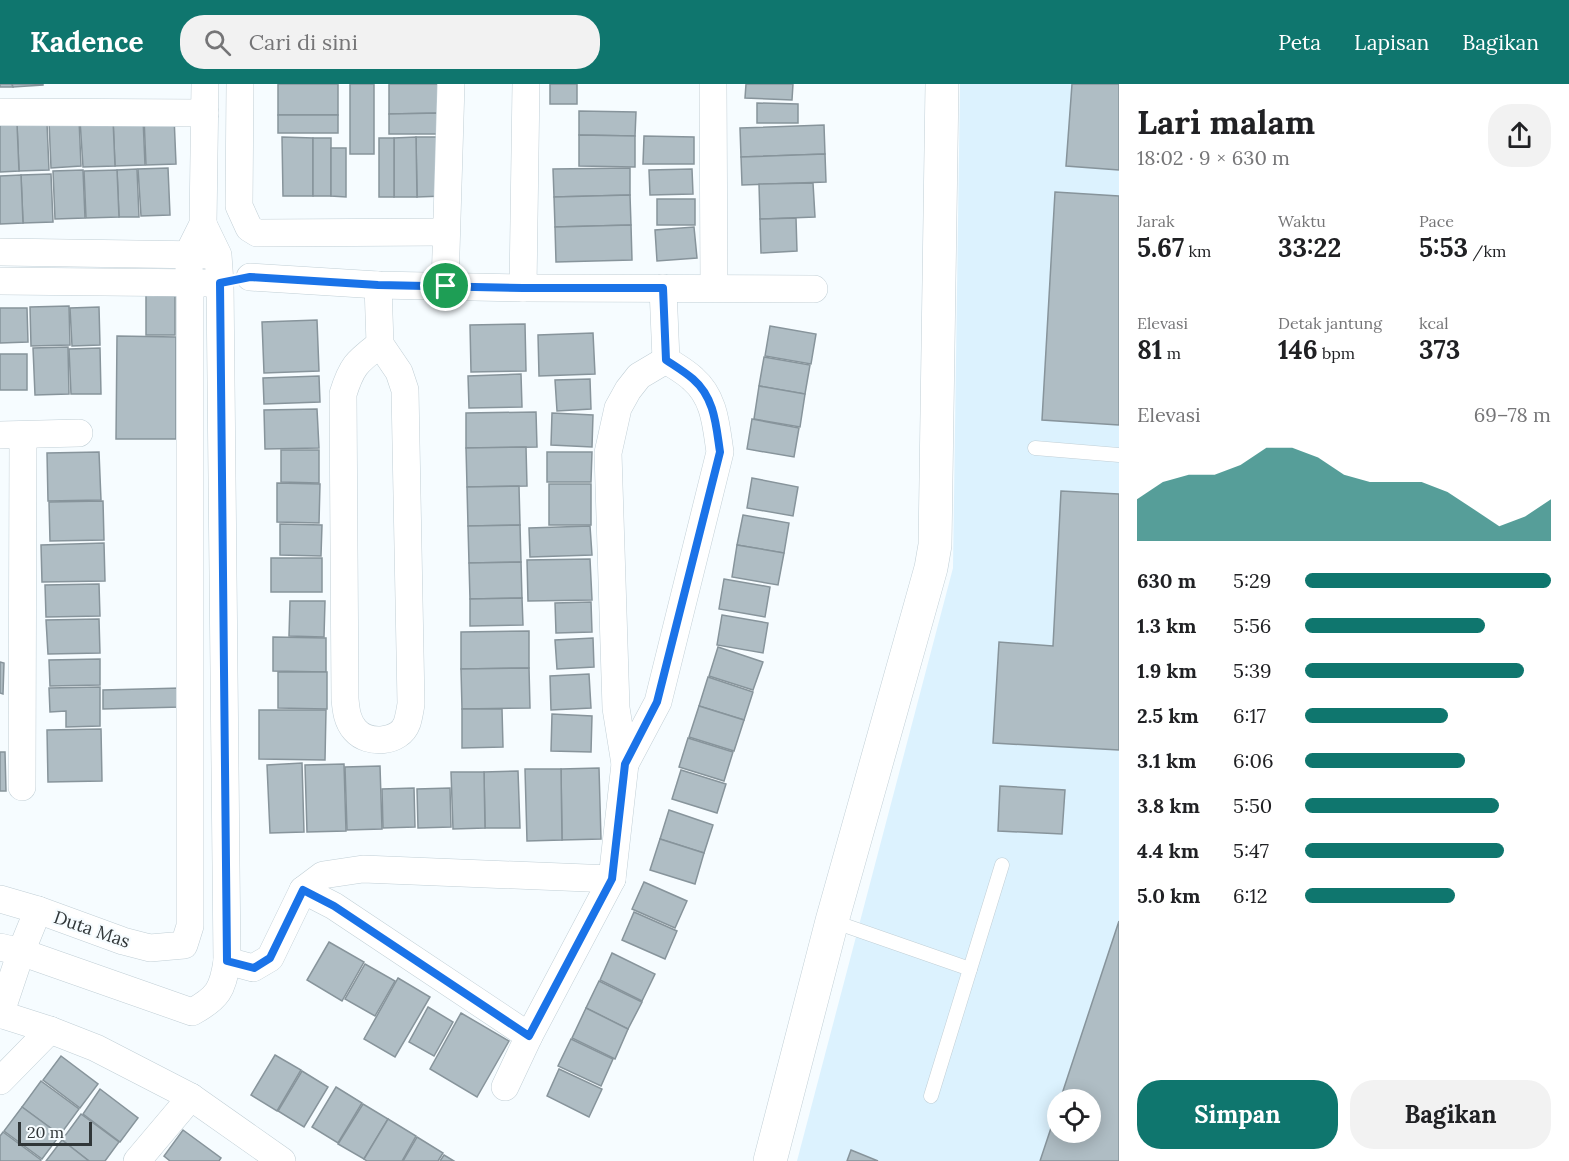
<!DOCTYPE html>
<html lang="id">
<head>
<meta charset="utf-8">
<style>
  :root { --surface:#fff; --page:#f2f2f2; --text:#202124; --muted:#757577; --accent:#0f766e }
  body { margin:0; font-family:Lora,serif; background:var(--page); color:var(--text); height:100vh; display:flex; flex-direction:column; font-size:22px; white-space:nowrap }
  * { box-sizing:border-box; margin:0 }
  p { font-size:20px; color:var(--muted) }
  .icon { flex:none; width:33px; height:33px; fill:none; stroke:currentColor; stroke-width:2; stroke-linecap:round; stroke-linejoin:round }
  .map { position:relative; flex:1; overflow:hidden }
  .sheet { display:flex; flex-direction:column; background:var(--surface); width:450px }
  .sheet>* { flex:none }
  .buttons { position:absolute; left:1047px; top:1005px; display:grid; gap:12px }
  .buttons a { display:grid; place-items:center; width:54px; height:54px; border-radius:50%; background:var(--surface); box-shadow:0 3px 15px #0003; font-size:30px }
  .scale { position:absolute; left:18px; bottom:15px; width:74px; box-sizing:border-box; padding-left:6px; border:3px solid #303638; border-top:0; font-size:16px; line-height:21px; white-space:nowrap; color:#303638; -webkit-text-stroke:4px #f6fcff; paint-order:stroke }
  .pin { position:absolute; display:grid; place-items:center; width:51px; height:51px; color:#fff; margin:-26px; border:3px solid #fff; border-radius:50%; box-shadow:0 2px 6px #0007 }
  .round { display:grid; place-items:center; flex:none; width:63px; height:63px; border-radius:24px; background:var(--page) }
  .headline { display:flex; align-items:center; justify-content:space-between; height:102px; padding:0 18px }
  h1 { font-size:33px; font-weight:700; line-height:45px }
  .metrics { display:grid; grid-template-columns:repeat(3,1fr); gap:9px; height:102px; padding:6px 18px }
  .metrics div { display:grid; align-content:center }
  .metrics b { font-size:26px; font-weight:700 }
  .metrics small { font-size:16px; font-weight:400 }
  .metrics p { font-size:16px }
  .chart { height:168px; padding:12px 18px }
  .chart p { display:flex; justify-content:space-between }
  .chart svg { width:100%; height:108px; margin-top:6px; fill:var(--accent); opacity:.7 }
  .action { display:flex; gap:12px; margin-top:auto; padding:12px 18px }
  .action a { flex:1; height:69px; border-radius:24px; background:var(--accent); color:#fff; font-size:24px; font-weight:700; line-height:69px; text-align:center }
  .action a+a { background:var(--page); color:var(--text) }
  ul { padding:0 18px; list-style:none; font-size:20px }
  li { display:grid; grid-template-columns:96px 72px 1fr; align-items:center; height:45px }
  li i { height:15px; border-radius:8px; background:var(--accent) }
  header { display:flex; align-items:center; gap:36px; box-sizing:border-box; height:84px; padding:0 30px; background:var(--accent); color:#fff }
  header strong { font-size:28px }
  nav { display:flex; gap:33px; margin-inline-start:auto; font-size:21px }
  .search { width:420px; height:54px; background:var(--page); display:flex; align-items:center; gap:15px; box-sizing:border-box; padding:0 21px; border-radius:24px; color:var(--muted); font-size:22px }
  main { display:flex; flex:1; min-height:0 }
  .map>svg:first-child { display:block }
  .built { fill:#dcf2fe; fill-rule:evenodd }
  .building { fill:#afbdc4; stroke:#87949b; stroke-width:1.5 }
  .lines { fill:none; stroke-linecap:round; stroke-linejoin:round }
  .lane-casing { stroke:#c1cfd6; stroke-width:15 }
  .street-casing { stroke:#c1cfd6; stroke-width:28 }
  .secondary-casing { stroke:#c1cfd6; stroke-width:34 }
  .lane { stroke:#fff; stroke-width:14 }
  .street { stroke:#fff; stroke-width:27 }
  .secondary { stroke:#fff; stroke-width:33 }
  .route-casing { stroke:#fff; stroke-width:12 }
  .route { stroke:#1a73e8; stroke-width:8 }
  .labels { text-anchor:middle; dominant-baseline:central; stroke-width:4.5; stroke-linejoin:round; paint-order:stroke }
  .street-label { font-size:18px; fill:#303638; stroke:#f6fcff }
</style>
</head>
<body>
<header>
<strong>Kadence</strong>
<div class="search"><svg class="icon" aria-label="search" viewBox="0 0 24 24"><circle cx="10" cy="10" r="6"/><path d="M15 15l6 6"/></svg>Cari di sini</div>
<nav><a>Peta</a><a>Lapisan</a><a>Bagikan</a></nav>
</header>
<main>
<div class="map">
<svg width="1119" height="1077" viewBox="0 0 1119 1077">
  <rect width="100%" height="100%" fill="#f6fcff"/>
  <!-- built -->
  <path class="built" d="M960 0H1119V1077H797L953 484ZM1058 1016H1090V1048H1058Z"/>
  <!-- building -->
  <g class="building">
    <path d="M0 0H12L13 3H0Z"/>
    <path d="M12 0H43V1L13 3Z"/>
    <rect x="278" y="0" width="60" height="31"/>
    <rect x="350" y="0" width="24" height="70"/>
    <path d="M389 0H440V29L389 30Z"/>
    <rect x="550" y="0" width="27" height="20"/>
    <path d="M746 0H793L792 16 745 14Z"/>
    <path d="M1072 0H1119V86L1066 82Z"/>
    <path d="M757 19 798 20V39H757Z"/>
    <path d="M579 27 636 28 635 52 579 51Z"/>
    <path d="M440 29 441 50H389V30Z"/>
    <rect x="278" y="31" width="60" height="18"/>
    <path d="M174 32 176 80 146 81 144 34Z"/>
    <path d="M143 34 145 81 115 82 113 35Z"/>
    <path d="M79 35 81 82 51 84 49 37Z"/>
    <path d="M113 35 115 82 83 83 80 36Z"/>
    <path d="M47 39 49 86 19 87 17 40Z"/>
    <path d="M17 40 19 87 0 88V41Z"/>
    <path d="M824 41 825 70 741 73 740 44Z"/>
    <path d="M579 51 635 52V83L579 82Z"/>
    <path d="M644 52 694 53V80H643Z"/>
    <path d="M282 53 313 54V112H283Z"/>
    <path d="M416 53H443L444 112 417 113Z"/>
    <path d="M416 53 417 113H394V54Z"/>
    <rect x="313" y="54" width="18" height="58"/>
    <rect x="379" y="54" width="15" height="59"/>
    <path d="M331 64H346V113L331 112Z"/>
    <path d="M825 70 826 98 742 101 741 73Z"/>
    <path d="M168 84 170 131 141 132 138 85Z"/>
    <path d="M630 84V111L554 113 553 85Z"/>
    <path d="M137 85 139 133H119L117 86Z"/>
    <path d="M692 85 693 110 650 111 649 86Z"/>
    <path d="M83 86 85 134 55 135 53 87Z"/>
    <path d="M117 86 119 133 86 134 84 87Z"/>
    <path d="M51 90 53 138 23 139 21 91Z"/>
    <path d="M21 91 23 139 0 140V92Z"/>
    <path d="M813 99 815 133 760 135 759 100Z"/>
    <path d="M1055 108 1119 112V341L1042 336Z"/>
    <path d="M630 111 631 141 555 143 554 113Z"/>
    <rect x="657" y="115" width="38" height="26"/>
    <path d="M796 134 797 167 761 169 760 135Z"/>
    <path d="M631 141 632 176 556 178 555 143Z"/>
    <path d="M694 143 697 174 657 177 655 146Z"/>
    <path d="M146 211 175 212V251H146Z"/>
    <path d="M69 222 70 261 31 262 30 223Z"/>
    <path d="M99 223 100 261 72 262 70 224Z"/>
    <path d="M0 224H27L28 258 0 259Z"/>
    <path d="M317 236 319 287 264 289 262 238Z"/>
    <path d="M525 240 526 287 471 288 470 241Z"/>
    <path d="M770 242 816 250 811 280 765 272Z"/>
    <path d="M593 249 595 290 539 292 538 251Z"/>
    <path d="M117 252 176 253V355H116Z"/>
    <path d="M68 263 69 310 35 311 33 264Z"/>
    <path d="M100 264 101 310H71L69 265Z"/>
    <rect x="0" y="270" width="27" height="36"/>
    <path d="M764 273 810 281 805 310 759 302Z"/>
    <path d="M521 290 522 323 469 324 468 292Z"/>
    <path d="M319 292 320 318 264 320 263 294Z"/>
    <path d="M590 295 591 325 557 327 555 296Z"/>
    <path d="M759 302 805 310 800 343 754 335Z"/>
    <path d="M317 325 319 364 265 365 264 326Z"/>
    <path d="M536 328 537 363 466 364V329Z"/>
    <path d="M552 329 593 331 592 363 551 361Z"/>
    <path d="M752 335 799 344 794 373 747 365Z"/>
    <path d="M526 363 527 402 467 403 466 364Z"/>
    <path d="M281 366H319V399L281 398Z"/>
    <path d="M99 368 101 416 48 417 47 369Z"/>
    <path d="M547 368H592L591 398H547Z"/>
    <path d="M752 394 798 403 793 432 747 424Z"/>
    <path d="M277 399 320 400 319 439 277 438Z"/>
    <rect x="549" y="400" width="42" height="41"/>
    <path d="M519 402 520 441 468 442 467 403Z"/>
    <path d="M1061 407 1119 410V666L993 659 999 558 1053 562Z"/>
    <path d="M103 417 104 456 50 457 49 418Z"/>
    <path d="M743 431 789 439 784 469 737 461Z"/>
    <path d="M280 440 322 441 321 472 280 471Z"/>
    <path d="M520 441 521 478 469 479 468 442Z"/>
    <path d="M590 442 592 471 530 473 529 444Z"/>
    <path d="M104 459 105 497 42 498 41 461Z"/>
    <path d="M737 461 784 469 778 501 732 493Z"/>
    <rect x="271" y="474" width="51" height="34"/>
    <path d="M590 475 592 516 528 517 527 476Z"/>
    <path d="M521 478 522 514 470 515 469 479Z"/>
    <path d="M724 495 770 503 765 533 719 525Z"/>
    <path d="M99 500 100 532 46 533 45 501Z"/>
    <path d="M522 514 523 541 470 542V515Z"/>
    <path d="M290 517H325L324 553 289 552Z"/>
    <path d="M591 518 592 548 556 549 555 519Z"/>
    <path d="M722 531 768 539 763 569 717 561Z"/>
    <path d="M99 535 100 569 48 570 46 536Z"/>
    <path d="M529 547V584L461 585V548Z"/>
    <path d="M273 553 326 554V588L273 587Z"/>
    <path d="M593 554 594 583 557 585 555 556Z"/>
    <path d="M718 563 763 578 753 606 709 592Z"/>
    <path d="M100 575V601L50 602 49 576Z"/>
    <path d="M0 578 4 579 3 610 0 609Z"/>
    <path d="M529 584 530 624 462 625 461 585Z"/>
    <path d="M278 588H327V625L278 624Z"/>
    <path d="M589 590 591 624 551 626 550 592Z"/>
    <path d="M708 593 753 608 744 636 699 622Z"/>
    <path d="M100 603V642L66 643V627L50 628 49 604Z"/>
    <path d="M181 604V623L103 625V606Z"/>
    <path d="M699 622 744 636 734 667 689 653Z"/>
    <path d="M462 625H502L503 663 462 664Z"/>
    <path d="M259 626H326L325 676 259 675Z"/>
    <path d="M552 630 592 632 591 668 551 667Z"/>
    <path d="M101 645 102 697 48 698 47 646Z"/>
    <path d="M688 654 733 668 724 697 679 683Z"/>
    <path d="M0 668H5L6 707H0Z"/>
    <path d="M302 679 304 748 270 749 267 681Z"/>
    <path d="M344 680 346 747 307 748 305 681Z"/>
    <path d="M380 682 382 745 347 746 345 683Z"/>
    <path d="M599 684 601 755 562 756 561 685Z"/>
    <path d="M525 685H561L562 756 527 757Z"/>
    <path d="M681 686 726 700 717 729 672 715Z"/>
    <path d="M518 687 520 744H485L484 688Z"/>
    <path d="M451 688H484L485 744 453 745Z"/>
    <path d="M1000 702 1065 706 1062 750 998 747Z"/>
    <path d="M414 704 415 743 383 744 382 705Z"/>
    <path d="M450 704 451 743 418 744 417 705Z"/>
    <path d="M669 726 713 741 704 769 660 755Z"/>
    <path d="M660 755 704 769 695 800 650 786Z"/>
    <path d="M644 798 687 817 675 844 632 825Z"/>
    <path d="M634 828 677 847 665 875 622 856Z"/>
    <path d="M1119 837V1077H1040L1058 1023V1048H1090V1016H1060Z"/>
    <path d="M329 858 364 878 342 917 307 896Z"/>
    <path d="M612 869 655 890 642 917 600 896Z"/>
    <path d="M365 880 395 897 375 932 345 915Z"/>
    <path d="M398 894 430 913 395 973 364 955Z"/>
    <path d="M599 897 642 918 628 945 586 924Z"/>
    <path d="M428 923 453 938 434 972 409 958Z"/>
    <path d="M586 924 628 945 615 975 572 954Z"/>
    <path d="M461 929 509 957 477 1013 430 985Z"/>
    <path d="M571 955 613 975 601 1002 558 982Z"/>
    <path d="M275 971 301 986 277 1027 251 1011Z"/>
    <path d="M61 972 98 1000 80 1024 43 996Z"/>
    <path d="M559 985 602 1005 589 1033 547 1012Z"/>
    <path d="M302 987 328 1003 304 1043 278 1027Z"/>
    <path d="M41 997 79 1025 60 1051 22 1023Z"/>
    <path d="M336 1003 362 1019 338 1059 312 1043Z"/>
    <path d="M100 1005 138 1034 120 1058 83 1030Z"/>
    <path d="M363 1020 388 1035 364 1075 338 1060Z"/>
    <path d="M22 1023 60 1051 42 1075 4 1047Z"/>
    <path d="M81 1030 119 1058 105 1077H89L62 1056Z"/>
    <path d="M388 1035 416 1052 402 1077H367L364 1075Z"/>
    <path d="M183 1046 221 1074 219 1077H170L164 1072Z"/>
    <path d="M3 1048 41 1076 40 1077H0V1052Z"/>
    <path d="M417 1053 443 1069 438 1077H403Z"/>
    <path d="M62 1056 89 1077H46Z"/>
    <path d="M851 1066 878 1077H847Z"/>
    <path d="M444 1071 454 1077H440Z"/>
  </g>
  <g class="lines">
    <!-- lane casing -->
    <g class="lane-casing">
      <g id="lane">
        <path d="M1035 364 1119 371"/>
        <path d="M832 837 970 885"/>
        <path d="M931 1012 1002 781"/>
      </g>
    </g>
    <!-- street casing -->
    <g class="street-casing">
      <g id="street">
        <path d="M240 0 239 122 249 144 257 149 446 148"/>
        <path d="M713 0 714 204"/>
        <path d="M0 28 205 29"/>
        <path d="M0 168 206 171"/>
        <path d="M250 193 378 201 523 204 814 205"/>
        <path d="M0 197 207 199"/>
        <path d="M378 201 380 260 399 288 405 306 411 620C410 626 409 633 407 639 400 659 368 661 355 646 347 637 346 626 345 615L343 310C352 281 357 278 380 260"/>
        <path d="M445 202 451 0"/>
        <path d="M523 204 526 0"/>
        <path d="M663 204 666 276"/>
        <path d="M0 351 79 349"/>
        <path d="M625 680 658 618 720 368C716 342 715 314 693 295 686 288 675 282 666 276"/>
        <path d="M22 703 23 351"/>
        <path d="M303 806 334 822 529 952"/>
        <path d="M0 815 38 826 123 857 150 864 184 861 190 842V199L188 170 203 140 205 0"/>
        <path d="M0 863 21 868 192 928C218 914 223 905 227 877L220 199 218 171 203 140"/>
        <path d="M227 877 253 884 270 874 303 806 323 791 363 785 612 795"/>
        <path d="M0 930 50 946 96 964 191 1013 282 1077"/>
        <path d="M0 931 21 868 38 826"/>
        <path d="M0 997 50 946"/>
        <path d="M505 1003 529 952 612 795 625 680 616 624 608 369 618 324 628 306 639 292 666 276"/>
        <path d="M137 1077 191 1013"/>
      </g>
    </g>
    <!-- secondary casing -->
    <g class="secondary-casing">
      <path id="secondary" d="M770 1077 832 837 931 484 935 461 942 0"/>
    </g>
    <!-- lane -->
    <use href="#lane" class="lane"/>
    <!-- street -->
    <use href="#street" class="street"/>
    <!-- secondary -->
    <use href="#secondary" class="secondary"/>
  </g>
  <g class="lines">
    <!-- route casing -->
    <g class="route-casing">
      <path id="route" d="M250 193 378 201 523 204H663L666 276C675 282 685 288 693 295 715 314 716 342 720 368L657 618 625 680 612 795 529 952 334 822 303 806 270 874 254 884 227 877 220 199Z"/>
    </g>
    <!-- route -->
    <use href="#route" class="route"/>
  </g>
  <g class="labels">
    <!-- street labels -->
    <g class="street-label">
      <text transform="translate(92 845) rotate(19)">Duta Mas</text>
    </g>
  </g>
</svg>
<div class="buttons">
<a><svg class="icon" aria-label="locate" viewBox="0 0 24 24"><circle cx="12" cy="12" r="6"/><path d="M12 2v4M12 18v4M2 12h4M18 12h4"/></svg></a>
</div>
<div class="scale">20 m</div>
<div class="pin" style="left:446px;top:202px;background:#1e9e55"><svg class="icon" aria-label="arrive" viewBox="0 0 24 24"><path d="M6 21V4h12l-3 4 3 4H6"/></svg></div>
</div>
<section class="sheet">
<div class="headline"><div><h1>Lari malam</h1><p>18:02 · 9 × 630 m</p></div><a class="round"><svg class="icon" aria-label="share" viewBox="0 0 24 24"><path d="M12 15V3M7 8l5-5 5 5M5 13v7h14v-7"/></svg></a></div>
<div class="metrics">
<div><p>Jarak</p><b>5.67<small> km</small></b></div>
<div><p>Waktu</p><b>33:22</b></div>
<div><p>Pace</p><b>5:53<small> /km</small></b></div>
</div>
<div class="metrics">
<div><p>Elevasi</p><b>81<small> m</small></b></div>
<div><p>Detak jantung</p><b>146<small> bpm</small></b></div>
<div><p>kcal</p><b>373</b></div>
</div>
<div class="chart"><p><span>Elevasi</span>69–78 m</p>
<svg viewBox="0 0 160 44" preserveAspectRatio="none"><path d="M0 44V27L10 20L20 17L30 17L40 13L50 6L60 6L70 10L80 17L90 20L100 20L110 20L120 24L130 31L140 38L150 34L160 27V44z"/></svg>
</div>
<ul>
<li><b>630 m</b>5:29<i style="width:100%"></i></li>
<li><b>1.3 km</b>5:56<i style="width:73%"></i></li>
<li><b>1.9 km</b>5:39<i style="width:89%"></i></li>
<li><b>2.5 km</b>6:17<i style="width:58%"></i></li>
<li><b>3.1 km</b>6:06<i style="width:65%"></i></li>
<li><b>3.8 km</b>5:50<i style="width:79%"></i></li>
<li><b>4.4 km</b>5:47<i style="width:81%"></i></li>
<li><b>5.0 km</b>6:12<i style="width:61%"></i></li>
</ul>
<div class="action"><a>Simpan</a><a>Bagikan</a></div>
</section>
</main>
</body>
</html>
